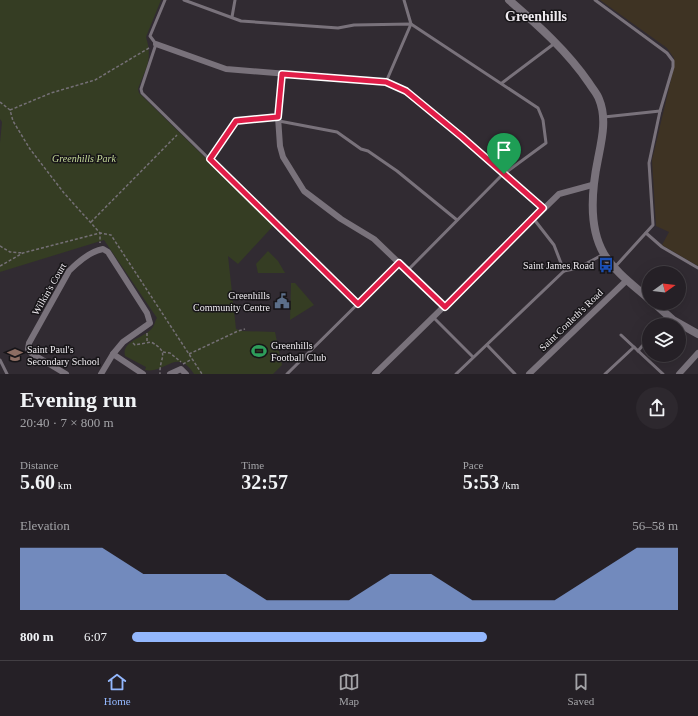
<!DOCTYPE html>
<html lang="en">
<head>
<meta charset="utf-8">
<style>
  :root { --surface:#252026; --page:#2d282e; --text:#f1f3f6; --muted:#a3a3a7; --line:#423e43; --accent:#93b7fd }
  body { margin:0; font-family:"Times New Roman",serif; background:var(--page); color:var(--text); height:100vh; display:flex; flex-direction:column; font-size:15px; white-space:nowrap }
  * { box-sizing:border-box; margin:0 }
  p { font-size:13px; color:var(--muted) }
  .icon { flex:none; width:22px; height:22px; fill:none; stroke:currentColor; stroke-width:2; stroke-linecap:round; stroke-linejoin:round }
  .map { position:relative; height:374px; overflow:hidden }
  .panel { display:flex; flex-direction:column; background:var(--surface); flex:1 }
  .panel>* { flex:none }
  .needle { width:26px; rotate:75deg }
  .fabs { position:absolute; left:642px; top:266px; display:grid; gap:8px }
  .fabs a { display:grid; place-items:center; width:44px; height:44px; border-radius:50%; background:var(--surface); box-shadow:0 4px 16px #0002,0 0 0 1px var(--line); font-size:20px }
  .pin { position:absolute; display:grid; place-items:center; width:34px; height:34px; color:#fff; margin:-41px -17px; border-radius:50% 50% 50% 0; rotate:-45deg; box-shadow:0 0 4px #0007 }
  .pin .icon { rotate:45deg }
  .round { display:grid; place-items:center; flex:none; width:42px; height:42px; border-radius:21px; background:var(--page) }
  .head { display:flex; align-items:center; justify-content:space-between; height:68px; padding:0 20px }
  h1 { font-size:22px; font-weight:800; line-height:30px }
  .stats { display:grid; grid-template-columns:repeat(3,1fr); gap:6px; height:68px; padding:4px 20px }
  .stats div { display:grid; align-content:center }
  .stats b { font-size:20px; font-weight:800 }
  .stats small { font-size:11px; font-weight:400 }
  .stats p { font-size:11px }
  .chart { height:112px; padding:8px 20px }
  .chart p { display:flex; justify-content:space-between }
  .chart svg { width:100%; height:72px; margin-top:4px; fill:var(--accent); opacity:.7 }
  ul { padding:0 20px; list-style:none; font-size:13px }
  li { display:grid; grid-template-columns:64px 48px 1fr; align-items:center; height:30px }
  li i { height:10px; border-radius:5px; background:var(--accent) }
  .dock { display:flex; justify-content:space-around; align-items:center; height:56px; border-top:1px solid var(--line); background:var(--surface); font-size:11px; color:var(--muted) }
  .dock a { display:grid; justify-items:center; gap:2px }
  .dock .active { color:var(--accent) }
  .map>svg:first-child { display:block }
  .industrial { fill:#3e3323 }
  .green { fill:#353d23 }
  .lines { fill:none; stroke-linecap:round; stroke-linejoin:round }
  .path { stroke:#757076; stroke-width:1.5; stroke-dasharray:3 2; stroke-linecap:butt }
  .service { stroke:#79727b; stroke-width:3 }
  .minor { stroke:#79727b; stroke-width:6 }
  .tertiary { stroke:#79727b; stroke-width:8 }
  .route-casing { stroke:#fff; stroke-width:8 }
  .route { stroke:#e11d48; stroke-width:5 }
  .labels { text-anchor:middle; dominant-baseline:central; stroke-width:3; stroke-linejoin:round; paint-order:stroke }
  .park-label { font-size:10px; font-style:italic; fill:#c7dc9a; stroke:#171518 }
  .poi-label { font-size:10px; fill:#eeeaef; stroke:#171518; text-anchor:end }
  .street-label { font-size:10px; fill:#eeeaef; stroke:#171518 }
  .district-label { font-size:14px; font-weight:bold; fill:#eeeaef; stroke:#171518 }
</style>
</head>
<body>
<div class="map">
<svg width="698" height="374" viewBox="0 0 698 374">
  <rect width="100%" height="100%" fill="#312b32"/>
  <!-- industrial -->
  <path class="industrial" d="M600 0H698V266L662 245 669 232 656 226 652 160 674 67V58L667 48Z"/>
  <!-- green -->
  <g class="green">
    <path d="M0 0H161L146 37C153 60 146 67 138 89L139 93 274 225 238 264 228 256 236 329 242 331 275 332 282 365 273 374H194C176 347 167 374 145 370L146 367 125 356C121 340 146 338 153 327 155 324 155 320 157 318L104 240 0 272V143L2 122 0 119Z"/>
    <path d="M268 251 278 261 285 273H258L256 264Z"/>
    <path d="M291 283H295L314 305 290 320Z"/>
  </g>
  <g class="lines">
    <!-- path -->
    <g class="path">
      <path d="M0 102 10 110 13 121 30 149 64 193 100 233V243"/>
      <path d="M10 110 51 93 95 80 149 48"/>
      <path d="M91 222 177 135"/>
      <path d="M0 246 10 252 23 253"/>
      <path d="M0 266 23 253 100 233 111 235 202 374"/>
      <path d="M147 333V342"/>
      <path d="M133 343 135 345 151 342C171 353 159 357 160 374"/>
      <path d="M163 352 170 353 181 362"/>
      <path d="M189 354 238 331 245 329"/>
      <path d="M183 364 192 359"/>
    </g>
    <!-- service -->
    <g class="service">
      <path d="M165 0 150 36 156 44 141 89 142 93 358 305"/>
      <path d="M184 0 241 21 338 28 354 25 411 24 538 108 543 120 546 143 501 176 407 271"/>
      <path d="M595 0 667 53 673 61V67L660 111 649 163 653 225 614 268"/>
      <path d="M232 17 235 0"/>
      <path d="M386 82 411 24 404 0"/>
      <path d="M502 83 555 43"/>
      <path d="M604 117 660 111"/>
      <path d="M279 121 337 132 361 149 368 151 397 171 457 220"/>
      <path d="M210 159 236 121 278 117"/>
      <path d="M533 218 554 245 564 271"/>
      <path d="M646 233 662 247 698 268"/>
      <path d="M434 318 473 357"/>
      <path d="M621 335 663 374"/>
      <path d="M487 345 515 374"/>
      <path d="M638 351 648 339"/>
      <path d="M0 360 7 374"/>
      <path d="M287 374 399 263"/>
      <path d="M456 374 564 271 578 268 604 254"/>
      <path d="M605 374 634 347"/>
    </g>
    <!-- minor -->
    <g class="minor">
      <path d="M156 44 226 69 386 82 405 91 462 137 543 209"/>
      <path d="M282 74 278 117 280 146 283 157 304 191 341 219 374 239 445 307"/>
      <path d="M113 354 143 374"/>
      <path d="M66 374 31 353 28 349 29 343 69 271C78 262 90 251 103 249L108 252 147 313 150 323 123 342 113 354 101 374"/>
      <path d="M170 374 181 369 186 374"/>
      <path d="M375 374 559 194 592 185"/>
      <path d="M529 374 627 280"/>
      <path d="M679 374 698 353"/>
    </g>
    <!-- tertiary -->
    <g class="tertiary">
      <path d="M509 0C538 25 568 52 589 83 592 88 597 93 599 99 607 118 602 139 598 159 592 188 588 227 604 254 615 272 633 285 649 299"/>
      <path d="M654 303 673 320 698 334"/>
    </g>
  </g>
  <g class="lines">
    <!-- route casing -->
    <g class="route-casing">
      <path id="route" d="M282 74 386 82 406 91 462 137 543 208 445 307 399 263 358 304 210 159 236 121 278 117Z"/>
    </g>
    <!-- route -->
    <use href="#route" class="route"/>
  </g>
  <!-- icons -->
  <defs>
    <g id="bus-bare" transform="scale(1.2)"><path d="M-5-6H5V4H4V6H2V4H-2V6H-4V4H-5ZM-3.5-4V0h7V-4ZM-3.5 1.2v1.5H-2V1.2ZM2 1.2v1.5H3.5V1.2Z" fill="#1a4fb4" stroke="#171518" stroke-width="2.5" paint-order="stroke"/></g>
    <g id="civic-bare" transform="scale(1.2)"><path d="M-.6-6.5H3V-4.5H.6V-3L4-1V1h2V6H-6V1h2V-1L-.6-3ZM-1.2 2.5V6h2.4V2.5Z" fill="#5c6f8a" stroke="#171518" stroke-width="2.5" paint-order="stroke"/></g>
    <g id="stadium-bare" transform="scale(1.2)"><path d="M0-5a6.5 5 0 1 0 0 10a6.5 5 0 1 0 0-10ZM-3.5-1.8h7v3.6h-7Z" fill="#2e9e5b" stroke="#171518" stroke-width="2.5" paint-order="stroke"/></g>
    <g id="school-bare" transform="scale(1.2)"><path d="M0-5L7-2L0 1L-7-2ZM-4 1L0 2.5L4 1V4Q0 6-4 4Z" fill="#8d6e63" stroke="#171518" stroke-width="2.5" paint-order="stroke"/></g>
  </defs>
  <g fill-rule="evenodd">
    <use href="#bus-bare" x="606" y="265"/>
    <use href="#civic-bare" x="282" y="301"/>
    <use href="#stadium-bare" x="259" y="351"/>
    <use href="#school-bare" x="15" y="355"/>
  </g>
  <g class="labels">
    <!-- park labels -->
    <g class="park-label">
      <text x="84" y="158">Greenhills Park</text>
    </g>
    <!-- poi labels -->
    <g class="poi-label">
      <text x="594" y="265">Saint James Road</text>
      <text x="270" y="295">Greenhills<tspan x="270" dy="12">Community Centre</tspan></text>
      <text x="271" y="345" text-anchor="start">Greenhills<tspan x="271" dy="12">Football Club</tspan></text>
      <text x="27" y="349" text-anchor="start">Saint Paul's<tspan x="27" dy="12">Secondary School</tspan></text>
    </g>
    <!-- street labels -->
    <g class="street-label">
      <text transform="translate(49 289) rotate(-60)">Wilkin's Court</text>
      <text transform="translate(571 320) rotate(-44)">Saint Conleth's Road</text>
    </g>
    <!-- district labels -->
    <g class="district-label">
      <text x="536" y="16">Greenhills</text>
    </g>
  </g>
</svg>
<div class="fabs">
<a><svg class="needle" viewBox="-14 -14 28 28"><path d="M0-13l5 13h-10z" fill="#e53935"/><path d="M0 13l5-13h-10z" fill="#a3a3a7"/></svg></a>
<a><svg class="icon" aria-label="layers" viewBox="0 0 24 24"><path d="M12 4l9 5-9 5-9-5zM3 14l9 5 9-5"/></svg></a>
</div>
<div class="pin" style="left:504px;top:174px;background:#1e9e55"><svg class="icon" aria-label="arrive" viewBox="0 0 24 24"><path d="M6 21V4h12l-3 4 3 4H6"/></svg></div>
</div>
<section class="panel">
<div class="head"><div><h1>Evening run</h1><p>20:40 · 7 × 800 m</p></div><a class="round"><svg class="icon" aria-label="share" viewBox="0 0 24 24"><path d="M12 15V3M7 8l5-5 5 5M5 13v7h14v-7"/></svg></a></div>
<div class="stats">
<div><p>Distance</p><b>5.60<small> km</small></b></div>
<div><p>Time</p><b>32:57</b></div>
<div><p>Pace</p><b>5:53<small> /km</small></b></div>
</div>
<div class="chart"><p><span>Elevation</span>56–58 m</p>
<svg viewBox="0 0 160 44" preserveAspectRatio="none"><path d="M0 44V6L10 6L20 6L30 22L40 22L50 22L60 38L70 38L80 38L90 22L100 22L110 38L120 38L130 38L140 22L150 6L160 6V44z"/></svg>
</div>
<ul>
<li><b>800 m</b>6:07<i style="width:65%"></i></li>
</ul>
</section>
<nav class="dock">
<a class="active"><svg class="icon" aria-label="home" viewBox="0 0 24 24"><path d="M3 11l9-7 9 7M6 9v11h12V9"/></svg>Home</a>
<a><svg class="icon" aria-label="map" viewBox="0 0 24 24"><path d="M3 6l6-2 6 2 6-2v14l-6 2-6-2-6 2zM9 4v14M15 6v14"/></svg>Map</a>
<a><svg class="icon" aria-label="saved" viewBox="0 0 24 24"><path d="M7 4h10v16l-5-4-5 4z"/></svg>Saved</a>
</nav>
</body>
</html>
